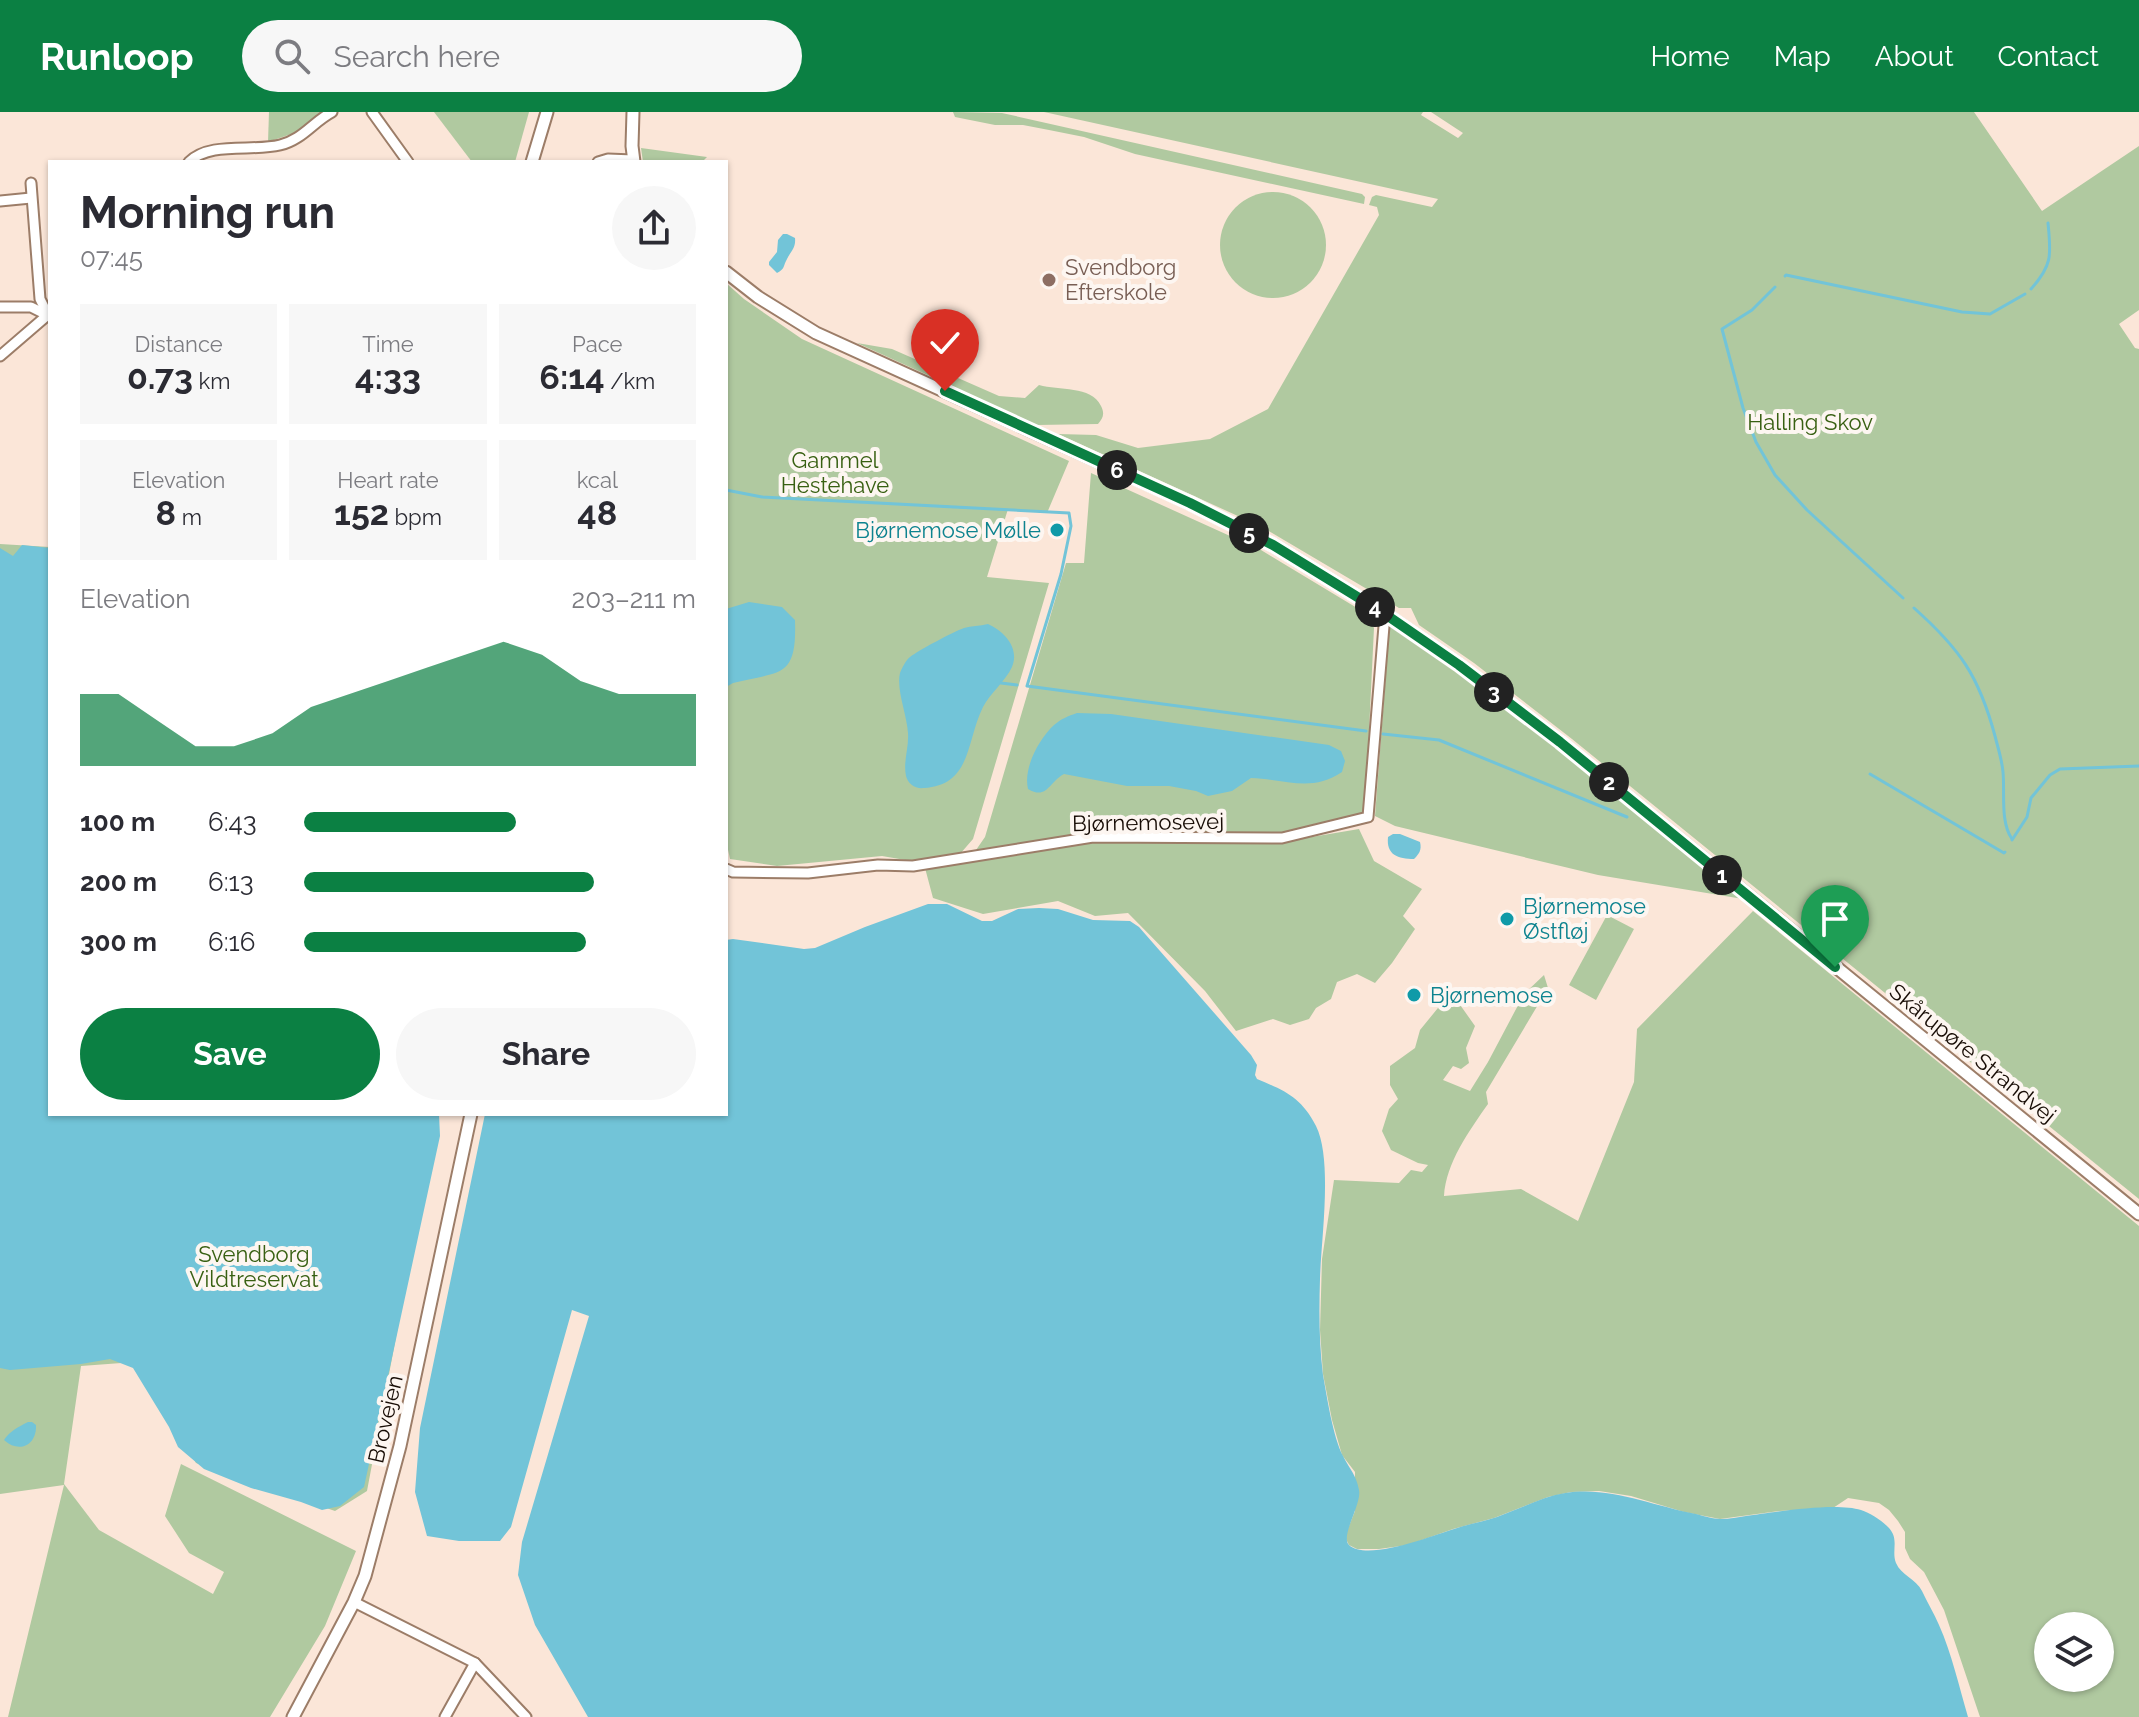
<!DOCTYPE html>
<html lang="en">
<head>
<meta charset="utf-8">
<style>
  :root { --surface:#fff; --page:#f7f7f7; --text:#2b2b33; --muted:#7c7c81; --accent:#0b8043 }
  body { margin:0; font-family:Raleway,sans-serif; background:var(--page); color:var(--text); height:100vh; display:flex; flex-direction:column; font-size:30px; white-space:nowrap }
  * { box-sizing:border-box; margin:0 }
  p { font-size:26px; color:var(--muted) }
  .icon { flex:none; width:44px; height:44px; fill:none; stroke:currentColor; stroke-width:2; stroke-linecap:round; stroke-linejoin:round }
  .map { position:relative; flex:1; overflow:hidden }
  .sheet { position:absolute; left:48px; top:48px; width:680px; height:956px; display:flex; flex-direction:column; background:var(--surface); border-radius:0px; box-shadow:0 2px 6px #0004 }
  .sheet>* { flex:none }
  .tools { position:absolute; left:2034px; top:1500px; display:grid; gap:16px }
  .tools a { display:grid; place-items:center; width:80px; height:80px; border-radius:50%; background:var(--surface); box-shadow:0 2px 6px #0004; font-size:40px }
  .pin { position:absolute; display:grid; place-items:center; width:68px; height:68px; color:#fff; margin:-82px -34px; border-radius:50% 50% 50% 0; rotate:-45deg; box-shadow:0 0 8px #0007 }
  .pin .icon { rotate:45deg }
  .km { position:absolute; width:40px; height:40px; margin:-20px; border-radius:50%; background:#222; color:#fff; font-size:22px; line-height:40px; text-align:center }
  .round { display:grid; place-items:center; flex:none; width:84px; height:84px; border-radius:42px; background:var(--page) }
  .overview { display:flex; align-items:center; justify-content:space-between; height:136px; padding:0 32px }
  h1 { font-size:44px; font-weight:700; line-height:60px }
  .stats { display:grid; grid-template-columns:repeat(3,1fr); gap:12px; height:136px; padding:8px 32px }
  .stats div { display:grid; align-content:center; border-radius:0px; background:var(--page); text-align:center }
  .stats b { font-size:34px; font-weight:700 }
  .stats small { font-size:22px; font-weight:400 }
  .stats p { font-size:22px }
  .chart { height:224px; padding:16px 32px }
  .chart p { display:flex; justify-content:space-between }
  .chart svg { width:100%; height:144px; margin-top:8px; fill:var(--accent); opacity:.7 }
  .button { display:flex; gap:16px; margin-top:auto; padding:16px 32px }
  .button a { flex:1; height:92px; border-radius:48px; background:var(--accent); color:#fff; font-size:32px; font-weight:700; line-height:92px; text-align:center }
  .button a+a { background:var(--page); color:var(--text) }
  ul { padding:0 32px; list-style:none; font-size:26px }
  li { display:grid; grid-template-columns:128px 96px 1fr; align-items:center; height:60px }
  li i { height:20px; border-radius:10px; background:var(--accent) }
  header { display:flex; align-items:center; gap:48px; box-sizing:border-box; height:112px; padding:0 40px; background:var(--accent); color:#fff }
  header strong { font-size:38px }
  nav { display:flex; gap:44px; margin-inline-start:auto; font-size:28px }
  .search { width:560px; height:72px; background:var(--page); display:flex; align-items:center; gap:20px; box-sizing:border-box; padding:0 28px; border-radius:44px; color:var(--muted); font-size:30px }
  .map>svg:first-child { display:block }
  .green { fill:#b0c9a0; fill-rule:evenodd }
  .water { fill:#72c4d8 }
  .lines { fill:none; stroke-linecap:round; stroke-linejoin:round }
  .stream { stroke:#72c4d8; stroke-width:3 }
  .minor-casing { stroke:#9c7d68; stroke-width:13 }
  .tertiary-casing { stroke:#9c7d68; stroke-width:15 }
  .minor { stroke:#fff; stroke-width:9 }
  .tertiary { stroke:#fff; stroke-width:11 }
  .route-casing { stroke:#fff; stroke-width:16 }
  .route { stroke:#0b8043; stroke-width:10 }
  .education-dot { fill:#8d6e63; stroke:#fdf6f1; stroke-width:3 }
  .culture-dot { fill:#0f9aa8; stroke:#fdf6f1; stroke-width:3 }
  .labels { text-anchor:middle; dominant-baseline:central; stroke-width:8; stroke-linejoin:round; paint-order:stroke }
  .education-label { font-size:22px; fill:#785e54; stroke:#fdf6f1; text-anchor:start }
  .park-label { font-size:22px; fill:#386012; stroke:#fdf6f1 }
  .culture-label { font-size:22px; fill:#0d838f; stroke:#fdf6f1; text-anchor:start }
  .street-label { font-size:22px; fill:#170c05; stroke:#fdf6f1 }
</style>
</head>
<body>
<header>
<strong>Runloop</strong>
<div class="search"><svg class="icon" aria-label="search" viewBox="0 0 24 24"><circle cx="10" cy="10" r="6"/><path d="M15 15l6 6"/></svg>Search here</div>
<nav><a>Home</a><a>Map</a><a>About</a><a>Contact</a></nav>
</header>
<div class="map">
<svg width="2139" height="1605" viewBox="0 0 2139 1605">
  <rect width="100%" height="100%" fill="#fbe6d8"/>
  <!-- green -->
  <g class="green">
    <path d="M269 0H329L303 18 268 30Z"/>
    <path d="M434 0H529L515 50H472Z"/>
    <path d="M953 0 1002 1 1362 82 1365 85 1364 92 1135 42 1084 25 1049 18 1023 13H995L955 5Z"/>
    <path d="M1044 0H1423L1421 3 1458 26 1463 21 1431 0H1974L2042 99 2139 34V198L2119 212 2135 236 2139 237V1087L1572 627 1474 551 1419 513 1411 496H1399L1262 415 1058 322 1096 323 1138 336 1210 327 1268 297 1379 103 1377 95 1369 93 1372 85 1376 83 1432 95 1438 87Z"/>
    <path d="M641 36 707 45 702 50H643Z"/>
    <circle cx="1273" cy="133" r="53"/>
    <path d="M726 171 744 187 802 227 1069 349 1047 401 1008 397 987 465 1049 471 973 727 960 742 911 749 882 744 777 754 730 747 726 728Z"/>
    <path d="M857 231 892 237 999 284 1025 286 1039 273C1059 279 1091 273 1101 294 1105 302 1103 306 1098 312L1037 313Z"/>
    <path d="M1091 361 1261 438 1367 502 1374 516 1365 702 1281 722 1094 721 976 738 985 725 1066 451H1084Z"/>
    <path d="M0 432 50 435V1002H438L367 1379 335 1399 196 1351 135 1250 81 1254 64 1372 99 1418 213 1482 224 1460 189 1441 165 1404 181 1352 356 1439 325 1514 270 1605H8L64 1373 0 1382Z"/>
    <path d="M1390 509C1513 595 1627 692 1743 787L1598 763 1395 714 1375 704Z"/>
    <path d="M1359 717 1374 749 1422 777 1403 804 1415 817 1392 851 1375 871 1357 862 1337 870 1331 887 1316 896 1309 907 1290 913 1273 907 1236 919 1205 879 1128 801 1095 804 1058 789 983 802 933 786 925 756 1094 730H1282Z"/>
    <path d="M1753 799 2139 1114V1605H1980L1944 1498 1924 1460 1910 1447 1905 1436V1420L1898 1409 1889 1398 1879 1391 1848 1386 1833 1396 1779 1399 1720 1407 1684 1400 1631 1384 1599 1379 1571 1380 1548 1385 1494 1406 1453 1417 1408 1433 1379 1437H1357L1349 1433 1346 1427 1347 1419 1355 1399V1360L1342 1343 1332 1308 1323 1262 1320 1218 1322 1147 1334 1068 1399 1071 1411 1058 1422 1060 1428 1053 1418 1051 1391 1038 1382 1019 1389 997 1398 987 1390 973V954L1415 936 1420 918 1451 880 1475 914 1466 936 1469 951 1461 957 1453 954 1443 968 1470 979 1488 950 1524 882 1544 863 1548 876 1486 980 1488 992C1469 1019 1446 1051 1444 1084L1521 1077 1578 1109 1634 970 1637 917ZM2048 1514H2100V1566H2048Z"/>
    <path d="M1607 803 1634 817 1596 888 1569 873Z"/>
  </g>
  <!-- water -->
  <g class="water">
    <path d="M783 122H787L795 126C796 136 791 139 787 147 783 154 785 157 777 161L769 153V150L777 140 778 128Z"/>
    <path d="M22 433 50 436V1002H439L440 1024 364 1375 340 1394 322 1398 301 1390 251 1376 204 1357 178 1335 169 1315 133 1256 110 1247 81 1252 10 1258 0 1256V436L13 444Z"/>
    <path d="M749 490 782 495 795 508C797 567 781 559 733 571L726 575V497Z"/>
    <path d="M988 512C1004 519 1020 536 1012 555 1005 570 990 581 983 595 966 629 972 673 924 676 915 677 908 672 906 664 903 649 909 636 908 621 907 603 896 577 900 561 902 556 906 548 910 545 919 538 953 520 964 516 971 514 980 514 988 512Z"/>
    <path d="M1077 601 1111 602 1329 633 1341 639 1345 649 1342 660C1311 681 1286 667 1251 666L1232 679 1208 684 1196 679 1169 674H1127L1064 662C1048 671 1047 688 1028 677 1023 656 1039 627 1054 613 1061 607 1068 604 1077 601Z"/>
    <path d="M1393 722H1400L1420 730C1422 738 1419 742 1414 747 1398 747 1386 743 1388 725Z"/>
    <path d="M928 792H947L982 809H992L1018 797 1039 796 1058 797 1093 808 1130 809 1139 815 1251 943 1257 953 1255 963 1257 967C1285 979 1301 985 1316 1014 1333 1048 1321 1128 1320 1167 1319 1199 1319 1231 1323 1263 1327 1285 1333 1325 1343 1344 1350 1358 1356 1362 1359 1378 1362 1392 1340 1424 1349 1433 1367 1450 1434 1423 1454 1417 1468 1412 1483 1410 1497 1405 1513 1399 1529 1392 1545 1386 1598 1368 1644 1392 1696 1402 1704 1404 1713 1407 1721 1407 1729 1407 1738 1405 1746 1404 1775 1400 1835 1390 1861 1398 1870 1401 1881 1408 1888 1415 1900 1427 1891 1438 1896 1451 1901 1463 1916 1467 1922 1479 1927 1490 1934 1501 1939 1513 1952 1542 1959 1575 1968 1605H588L535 1513 518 1463 522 1430 589 1204 572 1198 511 1415 500 1429H459L427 1424 415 1380 420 1316 485 1002H726V828L733 827 804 837 815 836 865 815Z"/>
    <path d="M28 1310H32L36 1313C37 1333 19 1342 4 1328 10 1319 18 1315 28 1310Z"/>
  </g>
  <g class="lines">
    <!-- stream -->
    <g class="stream">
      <path d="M1785 164 1786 163 1962 200 1990 202 2025 182"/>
      <path d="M1775 175 1752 198 1722 217 1743 296 1756 330 1775 363 1807 398 1903 486"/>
      <path d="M2031 177C2053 153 2051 142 2048 111"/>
      <path d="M726 378 762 385 1069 401 1071 414 1061 462 1027 574 1366 619"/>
      <path d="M1914 496C1960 537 1979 564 1995 624 1998 636 2002 648 2003 660 2005 681 2000 710 2012 727"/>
      <path d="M1001 571 1017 573"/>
      <path d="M1383 622 1439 628 1627 705"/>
      <path d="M1870 662 2004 741 2005 740"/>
      <path d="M2012 728 2027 705 2031 686 2050 663 2060 657 2139 654"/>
    </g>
    <!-- minor casing -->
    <g class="minor-casing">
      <g id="minor">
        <path d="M372 0 408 50"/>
        <path d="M189 50C210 29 252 40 280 33 302 28 313 10 332 0"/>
        <path d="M598 50 608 47 633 48"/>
        <path d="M31 71 40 187 48 203"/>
        <path d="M0 89 31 86"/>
        <path d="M0 195H31L47 203"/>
        <path d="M0 244 50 201"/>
        <path d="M726 757 733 760 808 761 878 753 913 754 1093 725 1282 726 1368 705 1385 502"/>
        <path d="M354 1490 475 1551 526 1605"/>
        <path d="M445 1605 475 1551"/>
      </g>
    </g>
    <!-- tertiary casing -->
    <g class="tertiary-casing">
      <g id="tertiary">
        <path d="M633 0 632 34 634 50"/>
        <path d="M532 50 547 0"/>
        <path d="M726 160 758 185 816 221 1190 391 1273 433 1385 502 1459 553 1560 630 2139 1102"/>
        <path d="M293 1605 354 1490 365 1464 400 1334 471 1002"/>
      </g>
    </g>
    <!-- minor -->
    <use href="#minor" class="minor"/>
    <!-- tertiary -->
    <use href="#tertiary" class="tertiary"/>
  </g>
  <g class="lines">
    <!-- route casing -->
    <g class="route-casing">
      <path id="route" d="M945 279 1190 391 1273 433 1385 502 1459 553 1560 630 1835 855"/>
    </g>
    <!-- route -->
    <use href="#route" class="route"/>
  </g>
  <!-- markers -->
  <circle class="education-dot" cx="1049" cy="168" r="8"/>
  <g class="culture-dot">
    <circle cx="1057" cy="418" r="8"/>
    <circle cx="1507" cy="807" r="8"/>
    <circle cx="1414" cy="883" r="8"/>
  </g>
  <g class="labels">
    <!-- education labels -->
    <g class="education-label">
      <text x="1065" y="155">Svendborg<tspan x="1065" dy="25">Efterskole</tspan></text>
    </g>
    <!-- park labels -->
    <g class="park-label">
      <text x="1810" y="310">Halling Skov</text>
      <text x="835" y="348">Gammel<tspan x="835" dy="25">Hestehave</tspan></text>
      <text x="254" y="1142">Svendborg<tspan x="254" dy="25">Vildtreservat</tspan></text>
    </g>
    <!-- culture labels -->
    <g class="culture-label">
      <text x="1041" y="418" text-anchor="end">Bjørnemose Mølle</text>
      <text x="1523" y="794">Bjørnemose<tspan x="1523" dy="25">Østfløj</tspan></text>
      <text x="1430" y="883">Bjørnemose</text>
    </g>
    <!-- street labels -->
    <g class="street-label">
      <text transform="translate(1148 710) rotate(-1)">Bjørnemosevej</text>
      <text transform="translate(1973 941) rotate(39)">Skårupøre Strandvej</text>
      <text transform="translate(385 1307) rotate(-77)">Brovejen</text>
    </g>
  </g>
</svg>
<div class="tools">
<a><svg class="icon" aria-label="layers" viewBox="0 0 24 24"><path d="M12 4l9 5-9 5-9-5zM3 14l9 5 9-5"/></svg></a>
</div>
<div class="pin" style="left:1835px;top:855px;background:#1e9e55"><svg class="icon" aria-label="arrive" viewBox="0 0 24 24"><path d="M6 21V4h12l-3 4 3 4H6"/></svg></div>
<div class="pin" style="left:945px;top:279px;background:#d93025"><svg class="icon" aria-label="check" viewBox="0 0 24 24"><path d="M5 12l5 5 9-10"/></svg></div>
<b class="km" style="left:1722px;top:763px">1</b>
<b class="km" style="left:1609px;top:670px">2</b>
<b class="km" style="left:1494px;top:580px">3</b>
<b class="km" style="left:1375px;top:495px">4</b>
<b class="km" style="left:1249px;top:421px">5</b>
<b class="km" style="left:1117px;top:358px">6</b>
<section class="sheet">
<div class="overview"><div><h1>Morning run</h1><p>07:45</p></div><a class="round"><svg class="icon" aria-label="share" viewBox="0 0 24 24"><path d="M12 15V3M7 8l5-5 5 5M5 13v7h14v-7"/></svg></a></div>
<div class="stats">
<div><p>Distance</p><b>0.73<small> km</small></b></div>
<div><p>Time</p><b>4:33</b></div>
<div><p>Pace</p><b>6:14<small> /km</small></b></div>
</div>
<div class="stats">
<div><p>Elevation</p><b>8<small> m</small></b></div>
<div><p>Heart rate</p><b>152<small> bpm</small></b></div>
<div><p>kcal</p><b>48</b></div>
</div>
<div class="chart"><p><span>Elevation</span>203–211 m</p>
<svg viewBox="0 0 160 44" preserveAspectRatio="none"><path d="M0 44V22L10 22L20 30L30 38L40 38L50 34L60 26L70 22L80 18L90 14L100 10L110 6L120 10L130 18L140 22L150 22L160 22V44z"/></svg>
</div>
<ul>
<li><b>100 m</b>6:43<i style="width:54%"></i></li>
<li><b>200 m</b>6:13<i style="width:74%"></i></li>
<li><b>300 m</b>6:16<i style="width:72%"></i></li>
</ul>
<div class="button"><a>Save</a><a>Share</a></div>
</section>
</div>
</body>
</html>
